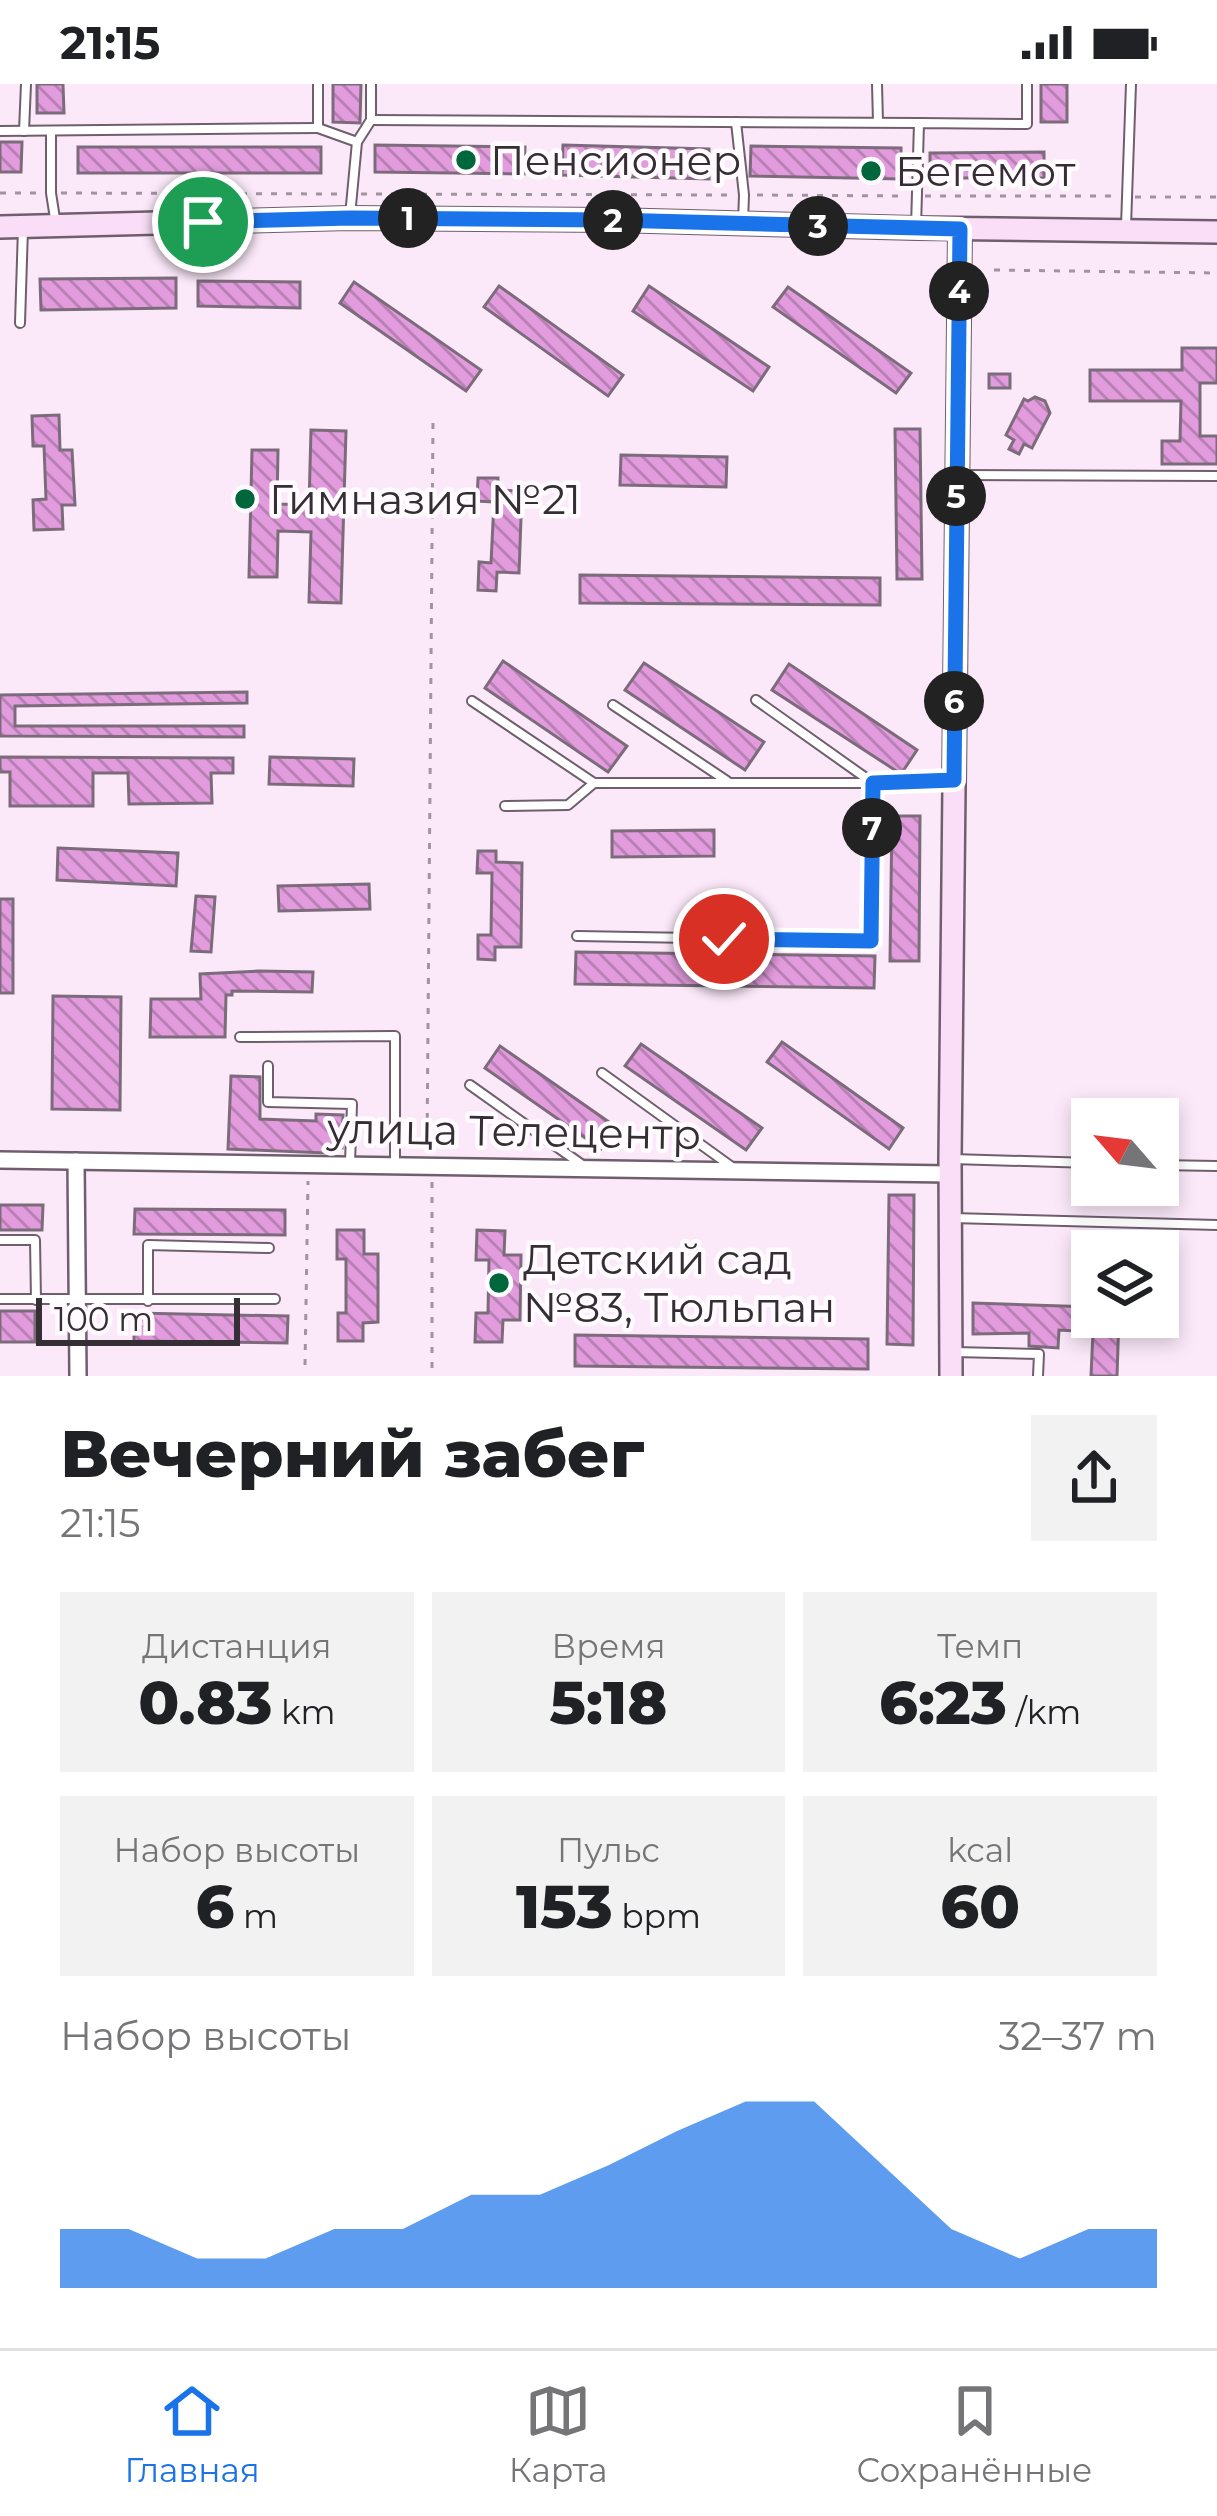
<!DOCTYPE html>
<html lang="ru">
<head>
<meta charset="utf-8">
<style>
  :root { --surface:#fff; --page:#f2f2f2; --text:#202124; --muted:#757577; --line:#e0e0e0; --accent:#1a73e8 }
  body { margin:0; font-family:Montserrat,sans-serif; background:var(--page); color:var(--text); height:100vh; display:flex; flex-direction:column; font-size:45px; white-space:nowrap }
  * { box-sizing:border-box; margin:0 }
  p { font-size:39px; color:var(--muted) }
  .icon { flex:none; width:66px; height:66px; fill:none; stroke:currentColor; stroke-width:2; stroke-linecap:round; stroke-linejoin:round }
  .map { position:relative; height:1292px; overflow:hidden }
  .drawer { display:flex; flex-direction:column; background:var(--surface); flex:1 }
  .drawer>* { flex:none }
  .needle { width:78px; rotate:298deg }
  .fabs { position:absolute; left:1071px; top:1014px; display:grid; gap:24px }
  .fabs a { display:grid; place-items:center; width:108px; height:108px; border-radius:0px; background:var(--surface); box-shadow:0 6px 18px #0003; font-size:60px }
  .scale { position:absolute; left:36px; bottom:30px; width:204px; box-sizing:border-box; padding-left:12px; border:6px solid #352e34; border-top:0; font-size:33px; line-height:42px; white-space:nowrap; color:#352e34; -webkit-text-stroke:9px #fffbfe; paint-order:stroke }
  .pin { position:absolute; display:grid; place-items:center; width:102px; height:102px; color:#fff; margin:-51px; border:6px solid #fff; border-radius:50%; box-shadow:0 3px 12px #0007 }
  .km { position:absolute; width:60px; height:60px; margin:-30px; border-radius:50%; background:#222; color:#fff; font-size:33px; line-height:60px; text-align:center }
  .round { display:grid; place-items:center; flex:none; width:126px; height:126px; border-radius:0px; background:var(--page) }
  .summary { display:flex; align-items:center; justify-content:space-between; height:204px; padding:0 60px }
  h1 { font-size:66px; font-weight:800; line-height:90px }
  .stats { display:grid; grid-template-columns:repeat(3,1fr); gap:18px; height:204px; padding:12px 60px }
  .stats div { display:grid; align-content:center; border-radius:0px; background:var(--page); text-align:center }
  .stats b { font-size:60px; font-weight:800 }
  .stats small { font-size:33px; font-weight:400 }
  .stats p { font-size:33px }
  .chart { height:336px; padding:24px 60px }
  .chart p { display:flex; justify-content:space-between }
  .chart svg { width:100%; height:216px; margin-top:12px; fill:var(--accent); opacity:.7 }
  .status { display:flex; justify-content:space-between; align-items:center; height:84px; padding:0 60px; background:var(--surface); direction:ltr }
  .status svg { height:33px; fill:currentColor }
  .tab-bar { display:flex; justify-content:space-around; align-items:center; height:168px; border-top:3px solid var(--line); background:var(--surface); font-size:33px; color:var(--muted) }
  .tab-bar a { display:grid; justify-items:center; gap:6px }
  .tab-bar .active { color:var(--accent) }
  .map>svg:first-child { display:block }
  .building { fill:url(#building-back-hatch); stroke:#7c6c7b; stroke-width:3 }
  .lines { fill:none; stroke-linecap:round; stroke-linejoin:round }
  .lane-casing { stroke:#6f5f6d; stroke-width:12 }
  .street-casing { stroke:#6f5f6d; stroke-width:20 }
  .secondary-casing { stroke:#6f5f6d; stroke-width:26 }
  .path { stroke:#a194a0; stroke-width:3; stroke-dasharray:6 9; stroke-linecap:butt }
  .lane { stroke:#fff; stroke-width:8 }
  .street { stroke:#fff; stroke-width:15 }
  .secondary { stroke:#fadef8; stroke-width:21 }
  .route-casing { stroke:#fff; stroke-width:24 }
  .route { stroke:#1a73e8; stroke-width:15 }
  .poi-dot { fill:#00673c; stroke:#fffbfe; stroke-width:4.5 }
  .labels { text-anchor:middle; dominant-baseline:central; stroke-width:9; stroke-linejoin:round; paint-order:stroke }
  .poi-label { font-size:42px; fill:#352e34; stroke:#fffbfe; text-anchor:start }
  .street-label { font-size:42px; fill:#352e34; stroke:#fffbfe }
</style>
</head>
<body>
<div class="status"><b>21:15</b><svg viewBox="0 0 49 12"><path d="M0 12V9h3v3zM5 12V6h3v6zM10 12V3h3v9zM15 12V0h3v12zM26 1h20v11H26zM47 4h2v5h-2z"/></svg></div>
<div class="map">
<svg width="1217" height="1292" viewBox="0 0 1217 1292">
  <defs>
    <pattern id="building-back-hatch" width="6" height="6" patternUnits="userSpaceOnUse" patternTransform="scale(3)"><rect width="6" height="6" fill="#e29cdd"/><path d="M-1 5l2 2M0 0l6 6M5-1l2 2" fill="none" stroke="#b880b4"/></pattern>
  </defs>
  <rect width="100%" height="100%" fill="#fbe9f9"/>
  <!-- building -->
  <g class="building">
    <path d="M37 0H63L64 29H37Z"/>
    <path d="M333 0H361L360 39 333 38Z"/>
    <rect x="1041" y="0" width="26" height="38"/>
    <path d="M0 58H22L21 88H0Z"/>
    <path d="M375 61 525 63 524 90 375 88Z"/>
    <path d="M563 61 709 65V95L562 91Z"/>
    <path d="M751 62 901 64V95L750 92Z"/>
    <rect x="78" y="63" width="243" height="26"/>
    <path d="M1044 68V94H930V69Z"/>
    <path d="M176 194V224L41 226 40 195Z"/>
    <path d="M198 197 300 198V224L198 222Z"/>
    <path d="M354 198 481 286 466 307 340 219Z"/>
    <path d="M499 202 623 291 608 312 484 223Z"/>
    <path d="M649 202 769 283 753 307 633 227Z"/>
    <path d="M788 203 911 289 896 309 773 223Z"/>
    <path d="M1182 264H1217V299H1200V352H1217V380H1162V357H1180L1181 317H1090V286H1182Z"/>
    <rect x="989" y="290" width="21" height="14"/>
    <path d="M1035 313 1045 317 1050 329 1032 364 1024 360 1019 370 1009 365 1014 356 1006 351 1024 315 1028 317Z"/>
    <path d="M59 331 60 366H72L75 421H62L63 445 34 446 33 416 46 415 44 362H33L32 332Z"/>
    <path d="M895 345H920L922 495H897Z"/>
    <path d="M311 346 346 347 341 519 309 518 311 448 278 447 277 493H249L252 366H278L277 420 309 421Z"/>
    <path d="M621 371 727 373 726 403 620 401Z"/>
    <path d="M478 394H498V406L522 407 519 489 497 488 496 507 478 506 479 478 491 479 494 418 477 417Z"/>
    <path d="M580 491 880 494V521L580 519Z"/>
    <path d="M503 577 627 662 608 688 485 604Z"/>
    <path d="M644 579 764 658 745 686 625 606Z"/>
    <path d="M789 580 917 666 901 690 772 606Z"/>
    <path d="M247 608V619L15 622V642H244V653L0 652V611Z"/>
    <path d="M0 673 233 674V689H211L212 719 129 720 128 689H93V722H10V688H0Z"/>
    <path d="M270 673 354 675 353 702 269 700Z"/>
    <path d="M892 732H920L919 877H890Z"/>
    <path d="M714 746V772L612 773V747Z"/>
    <path d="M58 764 178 769 176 802 57 796Z"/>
    <path d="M478 767H496V778L522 779 521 863H495V876L478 875V851H491L492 789H477Z"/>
    <path d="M369 800 370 825 279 827 278 802Z"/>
    <path d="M196 812 215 813 211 868 191 867Z"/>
    <rect x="0" y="815" width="13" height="94"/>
    <path d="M576 868 875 872 874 904 575 900Z"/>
    <path d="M259 887 313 888 312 908 232 907V911H226L225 953H150L151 915H201L200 890Z"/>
    <path d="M53 912 121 913 120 1026 52 1025Z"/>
    <path d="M782 958 903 1044 889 1065 767 978Z"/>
    <path d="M641 960 762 1044 746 1066 625 982Z"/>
    <path d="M500 962 616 1043 601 1065 485 984Z"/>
    <path d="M231 992 260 993V1035L316 1037V1030L343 1031 342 1064 326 1063V1069L228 1065Z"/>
    <path d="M889 1111H914L913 1261 887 1260Z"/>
    <path d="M0 1121H43L42 1146H0Z"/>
    <path d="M135 1125 285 1126V1151L134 1150Z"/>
    <path d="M337 1146H364V1170H378V1238L363 1239V1257H338V1229H346V1175H337Z"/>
    <path d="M477 1146 505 1147 504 1171H521L520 1236H503L502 1258H475L476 1229H488L489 1176H476Z"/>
    <path d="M973 1219 1092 1223V1233H1119L1117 1292H1091L1093 1248 1059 1246 1058 1264 1029 1262V1249L973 1250Z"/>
    <rect x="0" y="1227" width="35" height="31"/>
    <path d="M134 1229 288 1232 287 1259 134 1257Z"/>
    <path d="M575 1251 868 1255V1285L575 1282Z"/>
  </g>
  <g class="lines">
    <!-- lane casing -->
    <g class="lane-casing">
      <g id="lane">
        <path d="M318 0V44L357 58"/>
        <path d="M877 0 878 38"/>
        <path d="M371 36 919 39"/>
        <path d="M736 38 744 111 743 138"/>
        <path d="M0 47 318 44"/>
        <path d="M24 47 26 0"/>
        <path d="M51 47V109L56 141"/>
        <path d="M350 132 357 58 371 36V0"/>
        <path d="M1126 142 1131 0"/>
        <path d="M916 143 919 39 1027 40V0"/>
        <path d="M20 239 23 144"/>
        <path d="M958 391 1217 392"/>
        <path d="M472 617 594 699H873L950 696"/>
        <path d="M613 621 727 697"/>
        <path d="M505 722 568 721 594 699"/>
        <path d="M577 852 871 857 873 699 756 616"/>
        <path d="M240 953 395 952V1082"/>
        <path d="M268 982V1018L352 1020 350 1079"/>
        <path d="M602 989 732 1083"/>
        <path d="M470 1001 581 1080"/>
        <path d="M952 1075 1092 1079"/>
        <path d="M1158 1081 1217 1082"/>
        <path d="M952 1134 1217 1141"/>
        <path d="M0 1156H35L36 1216"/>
        <path d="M0 1215H275"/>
        <path d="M148 1217V1161L269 1164"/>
        <path d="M954 1268 1039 1270 1038 1292"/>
      </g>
    </g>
    <!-- street casing -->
    <g class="street-casing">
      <g id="street">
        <path d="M0 1076 950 1090"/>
        <path d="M76 1077 78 1292"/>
      </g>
    </g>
    <!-- secondary casing -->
    <g class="secondary-casing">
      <g id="secondary">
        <path d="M0 143 350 134 612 136 916 144 1217 148"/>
        <path d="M951 1292 950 1075 960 145"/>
      </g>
    </g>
    <!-- path -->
    <g class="path">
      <path d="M0 109H39"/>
      <path d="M61 109 339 110"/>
      <path d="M361 110 735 111"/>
      <path d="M757 111 903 112"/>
      <path d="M925 112H1119"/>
      <path d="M1135 113H1217"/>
      <path d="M994 186 1217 189"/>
      <path d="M427 1065 433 338"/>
      <path d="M432 1098V1292"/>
      <path d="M305 1281 308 1097"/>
    </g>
    <!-- lane -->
    <use href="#lane" class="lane"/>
    <!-- street -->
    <use href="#street" class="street"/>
    <!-- secondary -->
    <use href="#secondary" class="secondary"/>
  </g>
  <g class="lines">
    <!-- route casing -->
    <g class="route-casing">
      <path id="route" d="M203 138 350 134 612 136 960 145 954 696 873 699 871 857 724 855"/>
    </g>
    <!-- route -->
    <use href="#route" class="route"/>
  </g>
  <!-- markers -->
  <g class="poi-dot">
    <circle cx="466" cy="76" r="12"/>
    <circle cx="871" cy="87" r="12"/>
    <circle cx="245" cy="415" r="12"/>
    <circle cx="499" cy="1199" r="12"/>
  </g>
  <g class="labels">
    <!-- poi labels -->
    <g class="poi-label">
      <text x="490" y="76">Пенсионер</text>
      <text x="895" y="87">Бегемот</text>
      <text x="269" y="415">Гимназия №21</text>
      <text x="523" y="1175">Детский сад<tspan x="523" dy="48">№83, Тюльпан</tspan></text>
    </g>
    <!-- street labels -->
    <g class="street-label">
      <text transform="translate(514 1047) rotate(1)">улица Телецентр</text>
    </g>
  </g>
</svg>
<div class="fabs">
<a><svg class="needle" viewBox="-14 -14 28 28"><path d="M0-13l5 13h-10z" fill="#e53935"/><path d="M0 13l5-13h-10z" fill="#757577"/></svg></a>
<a><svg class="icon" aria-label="layers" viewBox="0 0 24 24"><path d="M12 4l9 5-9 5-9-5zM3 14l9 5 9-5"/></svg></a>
</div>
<div class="scale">100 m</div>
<div class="pin" style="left:203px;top:138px;background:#1e9e55"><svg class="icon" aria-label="arrive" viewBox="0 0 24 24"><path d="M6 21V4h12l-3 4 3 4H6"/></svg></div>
<div class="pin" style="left:724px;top:855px;background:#d93025"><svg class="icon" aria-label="check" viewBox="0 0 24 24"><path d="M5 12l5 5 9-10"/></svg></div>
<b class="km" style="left:408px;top:134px">1</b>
<b class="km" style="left:613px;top:136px">2</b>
<b class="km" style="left:818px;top:142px">3</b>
<b class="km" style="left:959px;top:207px">4</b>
<b class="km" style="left:956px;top:412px">5</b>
<b class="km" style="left:954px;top:617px">6</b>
<b class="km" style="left:872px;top:744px">7</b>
</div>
<section class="drawer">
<div class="summary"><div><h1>Вечерний забег</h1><p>21:15</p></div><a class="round"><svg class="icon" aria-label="share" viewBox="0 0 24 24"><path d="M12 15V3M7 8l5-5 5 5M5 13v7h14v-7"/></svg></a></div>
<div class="stats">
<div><p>Дистанция</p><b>0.83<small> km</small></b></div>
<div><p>Время</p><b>5:18</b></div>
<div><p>Темп</p><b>6:23<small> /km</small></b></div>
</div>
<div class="stats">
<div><p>Набор высоты</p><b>6<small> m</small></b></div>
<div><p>Пульс</p><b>153<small> bpm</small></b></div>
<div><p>kcal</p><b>60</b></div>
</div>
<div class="chart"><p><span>Набор высоты</span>32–37 m</p>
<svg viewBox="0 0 160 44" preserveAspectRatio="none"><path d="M0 44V32L10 32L20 38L30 38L40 32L50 32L60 25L70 25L80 19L90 12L100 6L110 6L120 19L130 32L140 38L150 32L160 32V44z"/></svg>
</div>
</section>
<nav class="tab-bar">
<a class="active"><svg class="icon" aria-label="home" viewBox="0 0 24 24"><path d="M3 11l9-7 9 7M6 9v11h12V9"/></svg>Главная</a>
<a><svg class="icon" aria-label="map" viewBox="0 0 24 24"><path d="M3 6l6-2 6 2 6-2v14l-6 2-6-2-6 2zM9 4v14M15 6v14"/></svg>Карта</a>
<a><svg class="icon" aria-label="saved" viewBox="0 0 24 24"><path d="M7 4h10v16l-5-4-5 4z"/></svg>Сохранённые</a>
</nav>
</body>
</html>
